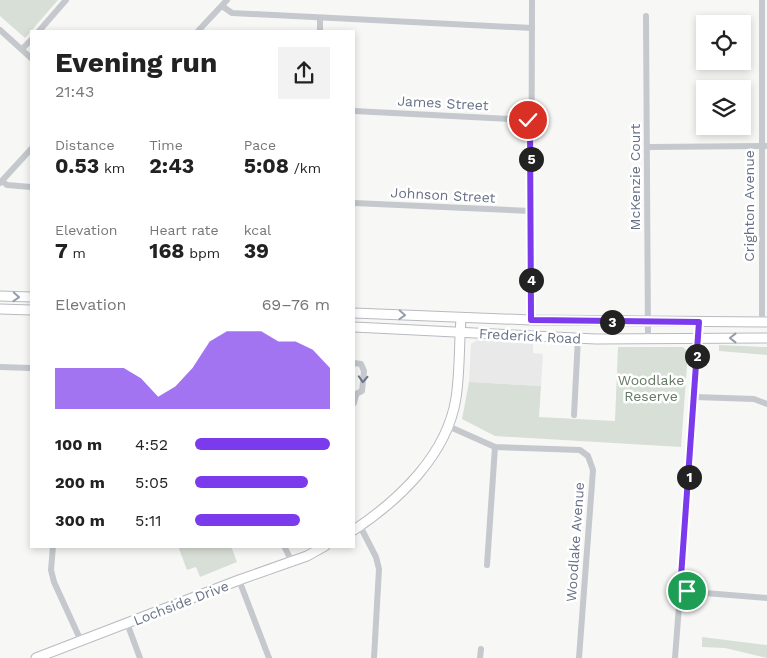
<!DOCTYPE html>
<html lang="en">
<head>
<meta charset="utf-8">
<style>
  :root { --surface:#fff; --page:#f2f2f2; --text:#222; --muted:#767676; --accent:#7c3aed }
  body { margin:0; font-family:"Work Sans",sans-serif; background:var(--page); color:var(--text); height:100vh; display:flex; flex-direction:column; font-size:19px; white-space:nowrap }
  * { box-sizing:border-box; margin:0 }
  p { font-size:16px; color:var(--muted) }
  .icon { flex:none; width:28px; height:28px; fill:none; stroke:currentColor; stroke-width:2; stroke-linecap:round; stroke-linejoin:round }
  .map { position:relative; flex:1; overflow:hidden }
  .panel { position:absolute; left:30px; top:30px; width:325px; height:518px; display:flex; flex-direction:column; background:var(--surface); border-radius:0px; box-shadow:0 2px 8px #0003 }
  .panel>* { flex:none }
  .fabs { position:absolute; left:696px; top:15px; display:grid; gap:10px }
  .fabs a { display:grid; place-items:center; width:55px; height:55px; border-radius:0px; background:var(--surface); box-shadow:0 2px 8px #0003; font-size:25px }
  .pin { position:absolute; display:grid; place-items:center; width:42px; height:42px; color:#fff; margin:-21px; border:2px solid #fff; border-radius:50%; box-shadow:0 1px 5px #0007 }
  .km { position:absolute; width:25px; height:25px; margin:-12px; border-radius:50%; background:#222; color:#fff; font-size:14px; line-height:25px; text-align:center }
  .round { display:grid; place-items:center; flex:none; width:52px; height:52px; border-radius:0px; background:var(--page) }
  .headline { display:flex; align-items:center; justify-content:space-between; height:85px; padding:0 25px }
  h1 { font-size:28px; font-weight:700; line-height:38px }
  .figures { display:grid; grid-template-columns:repeat(3,1fr); gap:8px; height:85px; padding:5px 25px }
  .figures div { display:grid; align-content:center }
  .figures b { font-size:21px; font-weight:700 }
  .figures small { font-size:14px; font-weight:400 }
  .figures p { font-size:14px }
  .chart { height:140px; padding:10px 25px }
  .chart p { display:flex; justify-content:space-between }
  .chart svg { width:100%; height:90px; margin-top:5px; fill:var(--accent); opacity:.7 }
  ul { padding:0 25px; list-style:none; font-size:16px }
  li { display:grid; grid-template-columns:80px 60px 1fr; align-items:center; height:38px }
  li i { height:12px; border-radius:6px; background:var(--accent) }
  .map>svg:first-child { display:block }
  .built { fill:#e8e9e8 }
  .green { fill:#d8dfd6 }
  .lines { fill:none; stroke-linecap:round; stroke-linejoin:round }
  .secondary-casing { stroke:#b8bac1; stroke-width:11 }
  .street { stroke:#c5c8cc; stroke-width:6 }
  .secondary { stroke:#fff; stroke-width:9 }
  .oneway { stroke:#959caa }
  .oneway2 { stroke:#6c758a }
  .route-casing { stroke:#fff; stroke-width:10 }
  .route { stroke:#7c3aed; stroke-width:6 }
  .labels { text-anchor:middle; dominant-baseline:central; stroke-width:5; stroke-linejoin:round; paint-order:stroke }
  .street-label { font-size:14px; fill:#677186; stroke:#fff }
  .park-label { font-size:14px; fill:#627863; stroke:#fff }
</style>
</head>
<body>
<div class="map">
<svg width="767" height="658" viewBox="0 0 767 658">
  <rect width="100%" height="100%" fill="#f7f8f5"/>
  <!-- built -->
  <path class="built" d="M477 340 533 344V353L543 354 541 386 469 382 471 344Z"/>
  <!-- green -->
  <g class="green">
    <path d="M0 0H58L25 38 0 16Z"/>
    <path d="M719 345 767 347V355L719 351Z"/>
    <path d="M618 347H683L688 352 681 447 495 436 462 419 469 382 541 386 539 417 615 421Z"/>
    <path d="M178 546H231L237 562 200 577 196 567 187 570Z"/>
    <path d="M702 637 767 645V658L725 648 702 647Z"/>
  </g>
  <g class="lines">
    <!-- secondary casing -->
    <g class="secondary-casing">
      <g id="secondary">
        <path d="M0 296 31 297"/>
        <path d="M0 309 31 310"/>
        <path d="M354 313 531 320 767 322"/>
        <path d="M354 327 596 339 767 338"/>
        <path d="M354 530C399 500 447 455 456 398 460 372 459 345 461 318"/>
        <path d="M36 658 239 580 307 556 325 546"/>
      </g>
    </g>
    <!-- street -->
    <g class="street">
      <path d="M762 0V322"/>
      <path d="M222 6 232 13 532 28"/>
      <path d="M646 16 648 339"/>
      <path d="M320 18V31"/>
      <path d="M0 30 31 58"/>
      <path d="M39 31 66 0"/>
      <path d="M198 31 227 0"/>
      <path d="M22 49 31 40"/>
      <path d="M354 111 531 120"/>
      <path d="M648 147 767 146"/>
      <path d="M2 181 7 185 31 187"/>
      <path d="M0 183 31 149"/>
      <path d="M354 203 531 211"/>
      <path d="M531 320 532 0"/>
      <path d="M354 363 361 364 364 371 362 391 354 395"/>
      <path d="M0 367 31 368"/>
      <path d="M695 397 754 399 767 404"/>
      <path d="M354 403 356 395"/>
      <path d="M574 415 578 338"/>
      <path d="M448 426 495 447 580 450 588 456 593 470 579 658"/>
      <path d="M360 526 376 557 379 569 374 658"/>
      <path d="M53 546 51 570 54 582 81 641"/>
      <path d="M284 546 292 562"/>
      <path d="M487 565 495 447"/>
      <path d="M239 580 269 658"/>
      <path d="M680 591 767 598"/>
      <path d="M127 623 140 658"/>
      <path d="M480 658 481 649"/>
      <path d="M675 658 695 397 699 322"/>
    </g>
    <!-- secondary -->
    <use href="#secondary" class="secondary"/>
  </g>
  <!-- one-way arrows -->
  <defs><path id="oneway-chevron" d="M-2-3.5L2.5 0L-2 3.5" fill="none" stroke-width="1.6" stroke-linecap="round" stroke-linejoin="round" transform="scale(1.25)"/></defs>
  <g class="oneway">
    <use href="#oneway-chevron" transform="translate(16 297) rotate(3)"/>
    <use href="#oneway-chevron" transform="translate(402 315) rotate(3)"/>
    <use href="#oneway-chevron" transform="translate(733 338) rotate(180)"/>
  </g>
  <use class="oneway2" href="#oneway-chevron" transform="translate(363 379) rotate(93)"/>
  <g class="lines">
    <!-- route casing -->
    <g class="route-casing">
      <path id="route" d="M528 120H530L531 320 699 322 680 591H687"/>
    </g>
    <!-- route -->
    <use href="#route" class="route"/>
  </g>
  <g class="labels">
    <!-- street labels -->
    <g class="street-label">
      <text transform="translate(443 103) rotate(3)">James Street</text>
      <text transform="translate(635 177) rotate(-90)">McKenzie Court</text>
      <text transform="translate(443 195) rotate(3)">Johnson Street</text>
      <text transform="translate(749 206) rotate(-90)">Crighton Avenue</text>
      <text transform="translate(530 336) rotate(3)">Frederick Road</text>
      <text transform="translate(575 542) rotate(-86)">Woodlake Avenue</text>
      <text transform="translate(181 603) rotate(-21)">Lochside Drive</text>
    </g>
    <!-- park labels -->
    <g class="park-label">
      <text x="651" y="380">Woodlake<tspan x="651" dy="16">Reserve</tspan></text>
    </g>
  </g>
</svg>
<div class="fabs">
<a><svg class="icon" aria-label="locate" viewBox="0 0 24 24"><circle cx="12" cy="12" r="6"/><path d="M12 2v4M12 18v4M2 12h4M18 12h4"/></svg></a>
<a><svg class="icon" aria-label="layers" viewBox="0 0 24 24"><path d="M12 4l9 5-9 5-9-5zM3 14l9 5 9-5"/></svg></a>
</div>
<div class="pin" style="left:687px;top:591px;background:#1e9e55"><svg class="icon" aria-label="arrive" viewBox="0 0 24 24"><path d="M6 21V4h12l-3 4 3 4H6"/></svg></div>
<div class="pin" style="left:528px;top:120px;background:#d93025"><svg class="icon" aria-label="check" viewBox="0 0 24 24"><path d="M5 12l5 5 9-10"/></svg></div>
<b class="km" style="left:689px;top:477px">1</b>
<b class="km" style="left:697px;top:356px">2</b>
<b class="km" style="left:612px;top:322px">3</b>
<b class="km" style="left:531px;top:280px">4</b>
<b class="km" style="left:531px;top:159px">5</b>
<section class="panel">
<div class="headline"><div><h1>Evening run</h1><p>21:43</p></div><a class="round"><svg class="icon" aria-label="share" viewBox="0 0 24 24"><path d="M12 15V3M7 8l5-5 5 5M5 13v7h14v-7"/></svg></a></div>
<div class="figures">
<div><p>Distance</p><b>0.53<small> km</small></b></div>
<div><p>Time</p><b>2:43</b></div>
<div><p>Pace</p><b>5:08<small> /km</small></b></div>
</div>
<div class="figures">
<div><p>Elevation</p><b>7<small> m</small></b></div>
<div><p>Heart rate</p><b>168<small> bpm</small></b></div>
<div><p>kcal</p><b>39</b></div>
</div>
<div class="chart"><p><span>Elevation</span>69–76 m</p>
<svg viewBox="0 0 160 44" preserveAspectRatio="none"><path d="M0 44V24L10 24L20 24L30 24L40 24L50 29L60 38L70 33L80 24L90 11L100 6L110 6L120 6L130 11L140 11L150 15L160 24V44z"/></svg>
</div>
<ul>
<li><b>100 m</b>4:52<i style="width:100%"></i></li>
<li><b>200 m</b>5:05<i style="width:84%"></i></li>
<li><b>300 m</b>5:11<i style="width:78%"></i></li>
</ul>
</section>
</div>
</body>
</html>
